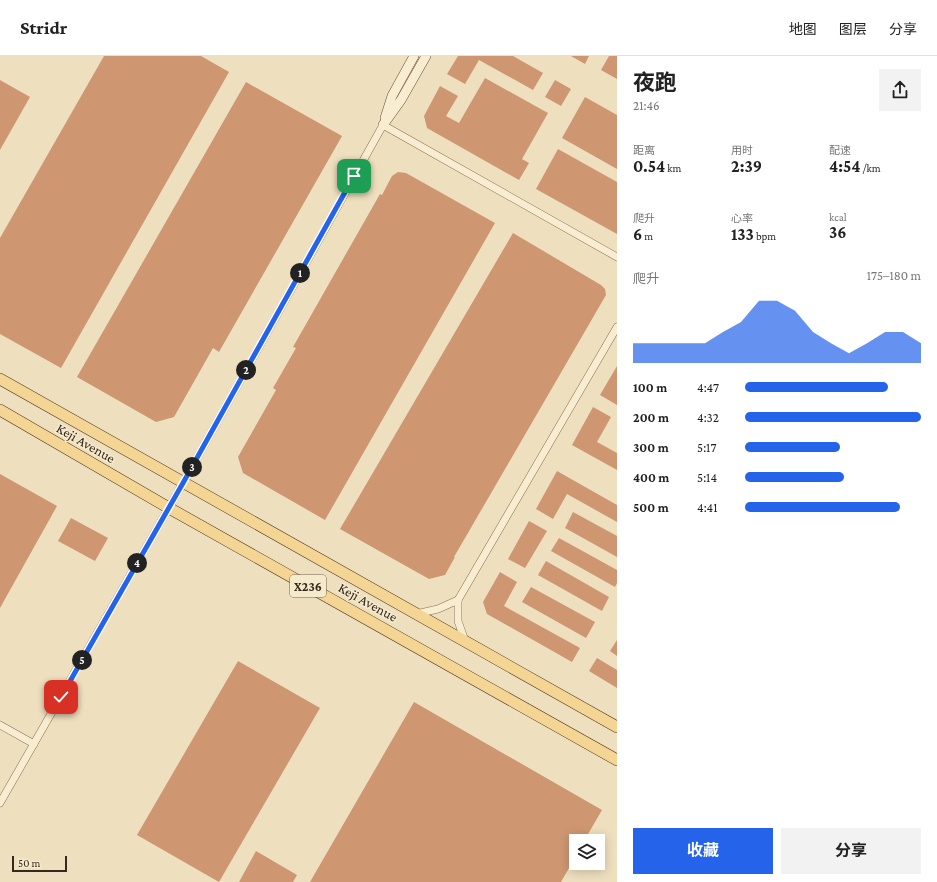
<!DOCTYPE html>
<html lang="zh">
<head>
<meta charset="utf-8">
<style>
  :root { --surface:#fff; --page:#f2f2f2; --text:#222; --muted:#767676; --line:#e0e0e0; --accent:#2563eb }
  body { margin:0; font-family:"Crimson Pro","Noto Sans SC",serif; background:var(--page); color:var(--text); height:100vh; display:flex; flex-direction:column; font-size:15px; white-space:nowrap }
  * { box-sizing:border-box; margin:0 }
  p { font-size:13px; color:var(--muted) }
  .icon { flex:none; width:22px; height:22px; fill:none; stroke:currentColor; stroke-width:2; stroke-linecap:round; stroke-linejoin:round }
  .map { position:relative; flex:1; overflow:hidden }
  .sheet { display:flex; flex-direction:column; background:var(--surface); width:320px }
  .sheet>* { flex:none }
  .buttons { position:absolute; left:569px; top:778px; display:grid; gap:8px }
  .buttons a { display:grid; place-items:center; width:36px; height:36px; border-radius:0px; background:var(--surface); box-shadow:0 2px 10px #0003; font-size:20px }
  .scale { position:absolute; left:12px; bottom:10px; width:55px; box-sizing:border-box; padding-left:4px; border:2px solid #36281b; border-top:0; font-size:11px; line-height:14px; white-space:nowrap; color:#36281b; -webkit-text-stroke:3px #f6eacd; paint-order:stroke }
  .pin { position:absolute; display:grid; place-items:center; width:34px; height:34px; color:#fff; margin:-17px; border-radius:8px; box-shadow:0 2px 6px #0006 }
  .km { position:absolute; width:20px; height:20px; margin:-10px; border-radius:50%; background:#222; color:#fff; font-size:11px; line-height:20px; text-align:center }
  .round { display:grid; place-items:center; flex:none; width:42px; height:42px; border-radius:0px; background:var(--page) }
  .summary { display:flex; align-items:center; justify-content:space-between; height:68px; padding:0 16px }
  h1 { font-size:22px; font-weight:700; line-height:30px }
  .metrics { display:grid; grid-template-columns:repeat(3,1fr); gap:6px; height:68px; padding:4px 16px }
  .metrics div { display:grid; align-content:center }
  .metrics b { font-size:17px; font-weight:700 }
  .metrics small { font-size:11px; font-weight:400 }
  .metrics p { font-size:11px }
  .chart { height:112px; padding:8px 16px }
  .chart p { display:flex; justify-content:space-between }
  .chart svg { width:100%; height:72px; margin-top:4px; fill:var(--accent); opacity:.7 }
  .cta { display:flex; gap:8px; margin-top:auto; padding:8px 16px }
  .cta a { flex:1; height:46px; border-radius:0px; background:var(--accent); color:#fff; font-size:16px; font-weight:700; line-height:46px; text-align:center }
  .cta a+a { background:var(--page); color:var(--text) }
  ul { padding:0 16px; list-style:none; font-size:13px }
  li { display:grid; grid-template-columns:64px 48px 1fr; align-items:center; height:30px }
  li i { height:10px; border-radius:5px; background:var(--accent) }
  header { display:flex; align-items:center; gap:24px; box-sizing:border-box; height:56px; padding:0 20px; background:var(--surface); border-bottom:1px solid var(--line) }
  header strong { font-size:19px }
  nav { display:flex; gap:22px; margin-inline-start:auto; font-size:14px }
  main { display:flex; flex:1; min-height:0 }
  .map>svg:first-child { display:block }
  .building { fill:#ce9772 }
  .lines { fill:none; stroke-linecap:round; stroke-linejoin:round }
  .street-casing { stroke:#877056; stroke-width:8 }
  .secondary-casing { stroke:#68513a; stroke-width:10 }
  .primary-casing { stroke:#543e2b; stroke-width:12 }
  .street { stroke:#f9edd1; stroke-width:7 }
  .secondary { stroke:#f9edd1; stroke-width:9 }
  .primary { stroke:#f4d593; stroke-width:11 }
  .route-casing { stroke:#fff; stroke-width:8 }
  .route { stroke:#2563eb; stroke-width:5 }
  .labels { text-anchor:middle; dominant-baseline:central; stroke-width:3; stroke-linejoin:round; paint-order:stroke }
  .shield { fill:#f6eacd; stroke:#706250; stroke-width:1 }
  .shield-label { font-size:13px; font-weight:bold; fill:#36281b }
  .street-label { font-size:14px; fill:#36281b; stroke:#f6eacd }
</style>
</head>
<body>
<header>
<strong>Stridr</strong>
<nav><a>地图</a><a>图层</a><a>分享</a></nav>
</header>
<main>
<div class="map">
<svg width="617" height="826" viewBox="0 0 617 826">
  <rect width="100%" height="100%" fill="#eedfbe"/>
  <!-- building -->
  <g class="building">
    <path d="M104 0H201L229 16 61 312 0 278V182Z"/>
    <path d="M458 0H513L543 17 533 34 479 4 465 28 447 18Z"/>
    <path d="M571 0H589L585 8Z"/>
    <path d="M609 0H617V23L601 14Z"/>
    <path d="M485 22 548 57 522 103 529 107 519 124 427 72 424 60 440 30 458 40 446 60 459 67Z"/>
    <path d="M0 24 30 41 0 94Z"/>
    <path d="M555 24 571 33 561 50 545 41Z"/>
    <path d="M246 26 342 80 219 296 213 292 174 361 156 366 77 321Z"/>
    <path d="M585 41 617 59V113L562 82Z"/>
    <path d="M558 93 617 126V178L536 133Z"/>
    <path d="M398 116 406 117 495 167 325 464 243 417 238 401 276 334 273 332 296 292 293 291 380 138 382 139 392 120Z"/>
    <path d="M513 177 601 229 605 233 606 239 454 501H455L445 519 429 523 340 473Z"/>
    <path d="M617 310V349L600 339Z"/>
    <path d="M593 351 611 361 597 386 617 397V414L572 389Z"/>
    <path d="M557 415 617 449V466L567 438 553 463 536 453Z"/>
    <path d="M0 418 57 450 0 552Z"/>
    <path d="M573 456 617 480V501L565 472Z"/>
    <path d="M71 462 108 482 95 505 58 485Z"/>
    <path d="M529 465 547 475 525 512 508 503Z"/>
    <path d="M559 482 617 514V527L615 531 551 495Z"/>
    <path d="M546 505 609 541 602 555 538 519Z"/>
    <path d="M500 516 517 526 504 550 580 592 572 606 487 558 483 546Z"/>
    <path d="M531 531 595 566 586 582 522 546Z"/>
    <path d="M617 584V600L610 595Z"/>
    <path d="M597 602 617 614V632L589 615Z"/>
    <path d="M238 605 320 652 219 826 137 779Z"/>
    <path d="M414 646 602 754 584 785H576V800L561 826H310Z"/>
    <path d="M256 795 297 819 293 826H239Z"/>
  </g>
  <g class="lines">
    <!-- street casing -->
    <g class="street-casing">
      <g id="street">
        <path d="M416 558 438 553 458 544"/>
        <path d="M465 585 458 565V544L617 271"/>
        <path d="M0 669 34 688"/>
        <path d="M0 747 183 427 383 69 617 201"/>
      </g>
    </g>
    <!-- secondary casing -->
    <g class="secondary-casing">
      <g id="secondary">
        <path d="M385 62 392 40 414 0"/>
        <path d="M383 69 401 44 426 0"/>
      </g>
    </g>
    <!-- primary casing -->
    <g class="primary-casing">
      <g id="primary">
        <path d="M0 323 617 671"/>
        <path d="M0 354 169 452 617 704"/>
      </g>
    </g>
    <!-- street -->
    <use href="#street" class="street"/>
    <!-- secondary -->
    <use href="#secondary" class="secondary"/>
    <!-- primary -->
    <use href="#primary" class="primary"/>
  </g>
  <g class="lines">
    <!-- route casing -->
    <g class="route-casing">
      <path id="route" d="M61 641 183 427 354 120"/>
    </g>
    <!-- route -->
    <use href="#route" class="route"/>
  </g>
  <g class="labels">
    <!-- shield labels -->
    <rect class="shield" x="290" y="519" width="36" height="22" rx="3"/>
    <g class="shield-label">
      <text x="308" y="530">X236</text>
    </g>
    <!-- street labels -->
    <g class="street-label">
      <text transform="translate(86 387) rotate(30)">Keji Avenue</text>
      <text transform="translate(368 546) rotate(29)">Keji Avenue</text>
    </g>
  </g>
</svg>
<div class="buttons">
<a><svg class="icon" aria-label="layers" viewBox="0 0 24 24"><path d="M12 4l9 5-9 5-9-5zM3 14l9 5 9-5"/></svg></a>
</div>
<div class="scale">50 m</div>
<div class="pin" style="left:354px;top:120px;background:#1e9e55"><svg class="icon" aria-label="arrive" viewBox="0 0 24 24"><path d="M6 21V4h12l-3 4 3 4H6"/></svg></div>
<div class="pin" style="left:61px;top:641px;background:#d93025"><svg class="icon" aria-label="check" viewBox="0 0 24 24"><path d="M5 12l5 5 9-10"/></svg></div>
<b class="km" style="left:300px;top:217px">1</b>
<b class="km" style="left:246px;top:314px">2</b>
<b class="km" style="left:192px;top:411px">3</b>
<b class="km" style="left:137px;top:507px">4</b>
<b class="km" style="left:82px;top:604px">5</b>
</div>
<section class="sheet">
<div class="summary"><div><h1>夜跑</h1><p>21:46</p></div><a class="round"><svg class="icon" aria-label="share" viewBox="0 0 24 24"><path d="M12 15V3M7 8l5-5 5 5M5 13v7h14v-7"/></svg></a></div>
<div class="metrics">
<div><p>距离</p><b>0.54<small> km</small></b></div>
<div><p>用时</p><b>2:39</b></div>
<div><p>配速</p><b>4:54<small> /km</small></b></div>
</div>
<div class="metrics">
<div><p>爬升</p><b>6<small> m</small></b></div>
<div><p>心率</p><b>133<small> bpm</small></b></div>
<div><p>kcal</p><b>36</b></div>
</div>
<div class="chart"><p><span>爬升</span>175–180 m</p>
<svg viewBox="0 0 160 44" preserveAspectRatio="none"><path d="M0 44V32L10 32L20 32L30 32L40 32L50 25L60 19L70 6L80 6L90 12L100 25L110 32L120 38L130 32L140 25L150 25L160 32V44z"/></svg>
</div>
<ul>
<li><b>100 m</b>4:47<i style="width:81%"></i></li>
<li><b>200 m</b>4:32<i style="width:100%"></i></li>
<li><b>300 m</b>5:17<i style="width:54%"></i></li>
<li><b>400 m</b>5:14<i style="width:56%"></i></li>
<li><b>500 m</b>4:41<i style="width:88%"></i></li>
</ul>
<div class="cta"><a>收藏</a><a>分享</a></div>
</section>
</main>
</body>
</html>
